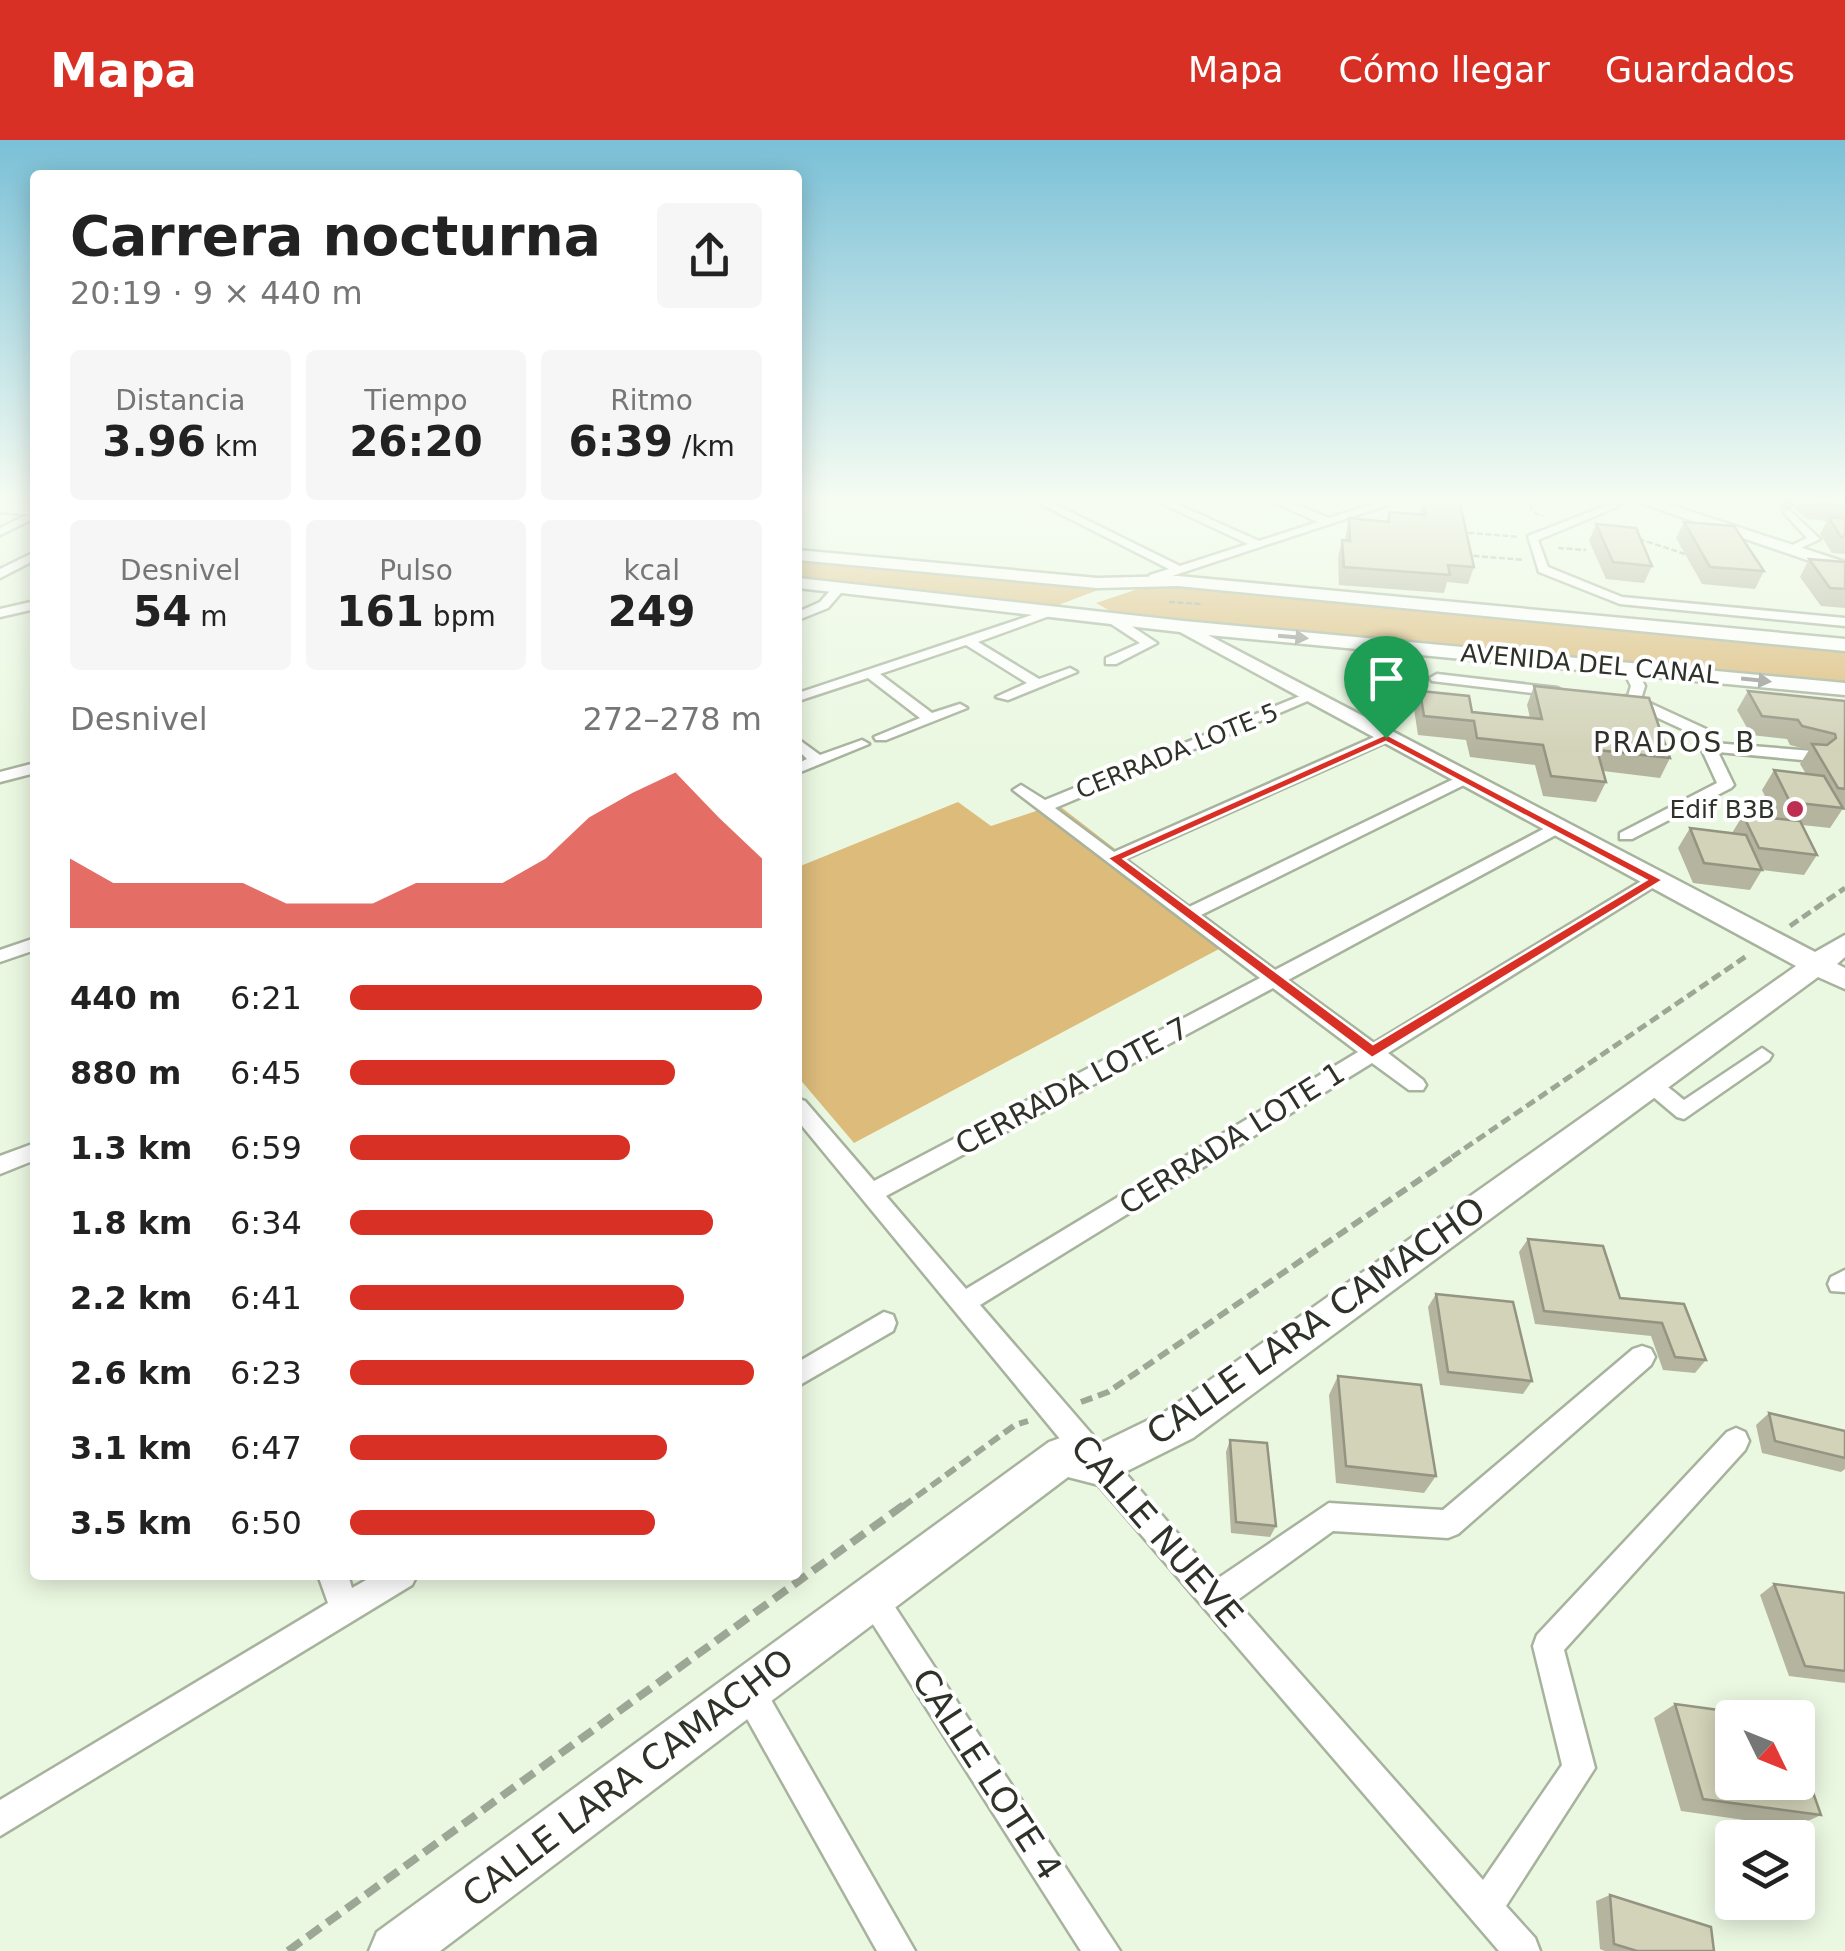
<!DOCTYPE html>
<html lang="es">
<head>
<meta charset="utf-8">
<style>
  :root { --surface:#fff; --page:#f6f6f6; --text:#222; --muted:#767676; --accent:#d93025 }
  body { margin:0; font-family:"DejaVu Sans",sans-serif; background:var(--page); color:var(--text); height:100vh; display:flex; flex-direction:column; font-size:38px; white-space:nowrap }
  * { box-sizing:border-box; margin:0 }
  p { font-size:32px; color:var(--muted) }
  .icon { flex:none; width:55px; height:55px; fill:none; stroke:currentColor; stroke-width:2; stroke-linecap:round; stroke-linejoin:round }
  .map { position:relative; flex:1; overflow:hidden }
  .panel { position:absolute; left:30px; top:30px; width:772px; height:1410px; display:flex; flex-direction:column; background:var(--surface); border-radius:10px; box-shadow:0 5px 25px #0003 }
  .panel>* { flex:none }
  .needle { width:65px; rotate:133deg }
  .fabs { position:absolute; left:1715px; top:1560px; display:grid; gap:20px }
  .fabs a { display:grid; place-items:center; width:100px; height:100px; border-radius:10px; background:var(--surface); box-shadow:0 5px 25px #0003; font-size:50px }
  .pin { position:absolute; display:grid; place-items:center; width:85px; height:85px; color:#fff; margin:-102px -42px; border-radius:50% 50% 50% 0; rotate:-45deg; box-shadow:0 0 10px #0007 }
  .pin .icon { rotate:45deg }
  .round { display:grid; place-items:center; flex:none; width:105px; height:105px; border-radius:10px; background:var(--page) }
  .head { display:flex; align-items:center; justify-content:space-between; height:170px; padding:0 40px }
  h1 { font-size:55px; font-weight:600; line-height:75px }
  .metrics { display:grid; grid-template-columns:repeat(3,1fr); gap:15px; height:170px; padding:10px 40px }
  .metrics div { display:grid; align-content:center; border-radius:10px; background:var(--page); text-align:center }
  .metrics b { font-size:42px; font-weight:600 }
  .metrics small { font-size:28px; font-weight:400 }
  .metrics p { font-size:28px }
  .chart { height:280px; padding:20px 40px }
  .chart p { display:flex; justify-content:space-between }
  .chart svg { width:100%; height:180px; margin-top:10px; fill:var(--accent); opacity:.7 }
  ul { padding:0 40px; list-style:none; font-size:32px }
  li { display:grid; grid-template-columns:160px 120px 1fr; align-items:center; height:75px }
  li i { height:25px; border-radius:12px; background:var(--accent) }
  header { display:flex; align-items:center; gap:60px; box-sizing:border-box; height:140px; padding:0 50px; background:var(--accent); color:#fff }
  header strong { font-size:48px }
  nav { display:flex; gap:55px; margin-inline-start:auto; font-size:35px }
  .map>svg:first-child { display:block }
  .green { fill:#dcbb7b }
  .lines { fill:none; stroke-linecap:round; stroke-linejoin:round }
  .street-casing { stroke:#a7b39d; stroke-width:5 }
  .secondary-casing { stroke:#a7b39d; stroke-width:5 }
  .path-far3 { stroke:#9da795; stroke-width:2.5; stroke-dasharray:6 2.5; stroke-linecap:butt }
  .path-far2 { stroke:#9da795; stroke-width:5; stroke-dasharray:10 5; stroke-linecap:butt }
  .path-far1 { stroke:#9da795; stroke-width:6; stroke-dasharray:12 6; stroke-linecap:butt }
  .path { stroke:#9da795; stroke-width:8; stroke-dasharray:16 8; stroke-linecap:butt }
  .street { fill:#fff; fill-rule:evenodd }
  .secondary { fill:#fff; fill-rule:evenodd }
  .wall { fill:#b5b59f }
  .shaded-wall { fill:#949482 }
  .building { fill:#d3d3b9; stroke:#949482; stroke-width:2.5 }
  .oneway { fill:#969894 }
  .route { fill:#d93025; stroke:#fff; stroke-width:2.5; fill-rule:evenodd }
  .poi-dot { fill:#be2e51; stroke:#fff; stroke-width:4 }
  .labels { text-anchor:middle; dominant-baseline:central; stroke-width:8; stroke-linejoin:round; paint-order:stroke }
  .far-street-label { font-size:25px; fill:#2e3229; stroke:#fff }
  .far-poi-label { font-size:25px; fill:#2e3229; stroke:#fff; text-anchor:end }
  .far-neighbourhood-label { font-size:28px; letter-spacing:2.5px; fill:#2e3229; stroke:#fff }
  .street-label { font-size:30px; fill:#2e3229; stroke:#fff }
  .near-street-label { font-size:35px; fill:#2e3229; stroke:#fff }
</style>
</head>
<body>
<header>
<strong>Mapa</strong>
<nav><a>Mapa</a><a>Cómo llegar</a><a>Guardados</a></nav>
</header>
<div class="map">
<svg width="1845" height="1811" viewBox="0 0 1845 1811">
  <rect width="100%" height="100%" fill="#ebf8e1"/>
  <!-- green -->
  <g class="green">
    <path d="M798 420 1098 450 1048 469 798 441Z"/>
    <path d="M1183 445 1845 511V543L1112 472 1096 463 1138 449Z"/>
    <path d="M958 662 991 686 1057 664 1234 801 854 1003 798 937V727Z"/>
  </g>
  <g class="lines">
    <!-- street casing -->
    <g class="street-casing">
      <g id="street">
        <path d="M1027 357H1040L1180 426 1248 404 1148 357H1161L1259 401 1318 382 1262 357H1276L1329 378 1397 357H1412L1154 442 1148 438 1150 435 1169 429Z"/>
        <path d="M1610 364 1619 366 1538 400 1548 427 1622 457 1845 478V486L1620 464 1539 432 1528 396Z"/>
        <path d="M1789 370 1820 399 1790 413 1786 412V408L1807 398 1784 373Z"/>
        <path d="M35 371V378L0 395V388Z"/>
        <path d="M35 412V420L0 438V429Z"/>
        <path d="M836 444 846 447 828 468 798 480V472L820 462Z"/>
        <path d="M35 461V469L0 477V469Z"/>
        <path d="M1053 468 1063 471 978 502 1039 539 1070 528 1077 532 1008 560 996 557 1027 543 966 505 880 534 932 573 960 564 967 568 886 600H876L874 597 920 578 868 538 798 561V553Z"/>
        <path d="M1105 474H1113L1157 503 1116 524H1106V518L1140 503 1105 480Z"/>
        <path d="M1629 524 1634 525 1645 546 1641 559 1706 589 1714 603 1813 611 1821 616 1813 621 1718 612 1734 645 1731 648 1632 699H1620V693L1717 643 1695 595 1630 565 1616 563V557L1628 556 1631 546 1622 528Z"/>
        <path d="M1437 534 1557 548 1564 552 1557 556 1432 541 1430 538Z"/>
        <path d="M1305 554 1317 557 1055 668 1114 712 1381 594H1391V600L1125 719 1189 767 1460 636H1470V642L1201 775 1275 830 1551 685H1563V691L1288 840 1374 903 1650 736 1656 735 1665 740 1388 913 1423 940 1426 945 1423 950H1409L1372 923 980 1165 1217 1439 1329 1363 1443 1370 1633 1209 1642 1206 1651 1209 1655 1217 1651 1225 1458 1394 1448 1398 1333 1391 1236 1461 1483 1740 1562 1625 1533 1506 1537 1495 1727 1292 1736 1288 1745 1292 1749 1301 1745 1310 1564 1510 1595 1628 1506 1766 1535 1798 1540 1811H1499L1089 1334 798 981V959L805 961 874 1041 1260 838 1013 650 1021 645 1045 660ZM1273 848 1358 912 966 1149 886 1056Z"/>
        <path d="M798 599 820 615 862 600 869 604 798 633V623L807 619 798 610Z"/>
        <path d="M35 623V633L0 642V632Z"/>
        <path d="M35 798V810L0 822V810Z"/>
        <path d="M1762 908 1772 915 1769 920 1684 979 1677 977 1639 945 1642 940C1658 935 1672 951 1684 960Z"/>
        <path d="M35 1003V1020L0 1034V1016Z"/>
        <path d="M1845 1130V1152L1831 1151 1828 1144 1831 1137Z"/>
        <path d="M884 1172 893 1175 896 1183 893 1191 798 1246V1222Z"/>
        <path d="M318 1435H348L352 1448 375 1435H417L412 1445 0 1696V1660L328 1463Z"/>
        <path d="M872 1442 882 1447 1120 1811H1081L862 1467 857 1457 862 1447Z"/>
        <path d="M747 1532 758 1537 915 1811H877L736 1559 731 1548 736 1537Z"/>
      </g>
    </g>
    <!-- secondary casing -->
    <g class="secondary-casing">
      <g id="secondary">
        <path d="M1623 357H1646L1845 422V433Z"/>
        <path d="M0 362 35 365V375L0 372Z"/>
        <path d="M798 410 1097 438 1178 436 1845 499V511L1178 446 1097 448 798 420Z"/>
        <path d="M798 438 1184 481 1845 543V555L1208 495 1815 812 1845 795V817L1837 824 1845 828V849L1818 837 1193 1298 1099 1345 1068 1337 440 1811H369L377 1792 1049 1302 1063 1297 1097 1305 1165 1272 1796 826 1180 492 798 448Z"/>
      </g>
    </g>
    <!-- path-far3 -->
    <g class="path-far3">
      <path d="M1527 357 1533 372 1543 376"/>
      <path d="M1460 392 1519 397"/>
      <path d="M1639 399 1688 415"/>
      <path d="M1558 408 1586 410"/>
      <path d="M1465 415 1524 420"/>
      <path d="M1169 462 1202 464"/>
    </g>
    <!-- path-far2 -->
    <g class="path-far2">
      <path d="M1790 786 1845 748"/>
      <path d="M1452 1017 1748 815"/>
    </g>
    <!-- path-far1 -->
    <g class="path-far1">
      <path d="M1081 1262 1108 1252 1456 1015"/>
      <path d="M902 1367 1015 1285 1028 1281"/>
    </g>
    <!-- path -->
    <path class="path" d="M288 1811 905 1364"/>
    <!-- street -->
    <use href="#street" class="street"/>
    <!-- secondary -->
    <use href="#secondary" class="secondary"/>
  </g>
  <!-- wall -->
  <g class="wall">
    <path d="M1423 357 1474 427 1468 444 1447 442 1444 453 1339 445 1338 417 1342 400H1345L1349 378 1386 381 1389 372 1419 375Z"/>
    <path d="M1772 357H1845V414L1832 413 1820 394 1827 381 1807 379 1793 367 1781 370Z"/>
    <path d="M1684 382 1764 431 1755 449 1702 444 1676 398Z"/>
    <path d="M1596 384 1652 426 1644 443 1606 439 1589 401Z"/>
    <path d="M1809 419 1845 422V468L1821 466 1800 437Z"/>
    <path d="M1534 546 1670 618 1660 638 1603 631 1606 642 1596 662 1543 656 1535 625 1470 617 1466 600 1418 595 1414 569 1420 551 1472 572 1530 578 1527 565Z"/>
    <path d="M1748 551 1845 561V670H1842L1830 688 1802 685 1817 715 1804 735 1762 730 1750 750 1693 743 1678 708 1690 688 1732 693 1743 675 1776 679 1762 650 1774 630 1806 634 1800 624 1809 610 1790 605 1787 599 1751 595 1737 570Z"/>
    <path d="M1528 1099 1620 1158 1684 1164 1706 1220 1695 1233 1663 1230 1651 1196 1535 1184 1519 1112Z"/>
    <path d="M1436 1154 1532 1241 1523 1254 1440 1245 1428 1167Z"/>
    <path d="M1338 1236 1436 1336 1424 1353 1336 1343 1329 1255Z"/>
    <path d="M1769 1273 1845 1291V1329L1841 1332 1762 1313 1756 1285Z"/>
    <path d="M1230 1300 1276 1386 1270 1397 1231 1393 1226 1312Z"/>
    <path d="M1774 1444 1845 1453V1543L1789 1536 1760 1455Z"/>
    <path d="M1675 1564 1821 1675 1795 1687 1681 1671 1654 1578Z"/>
    <path d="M1610 1755 1714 1811H1605L1600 1809 1596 1761Z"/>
  </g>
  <!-- shaded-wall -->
  <path class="shaded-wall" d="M1788 357H1798L1793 367 1781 370Z"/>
  <!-- building -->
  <g class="building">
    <path d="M1423 357 1459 359 1474 427 1448 425 1450 435 1344 427 1342 400 1350 401 1349 378 1389 382V372L1426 375Z"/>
    <path d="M1808 357H1845V365L1815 363Z"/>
    <path d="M1829 378H1845V397H1841Z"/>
    <path d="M1684 382 1734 386 1764 431 1710 427Z"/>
    <path d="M1596 384 1636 388 1652 426 1613 422Z"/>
    <path d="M1809 419 1845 422V449L1830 448Z"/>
    <path d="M1534 546 1649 558 1670 618 1597 610 1606 642 1551 636 1543 605 1477 598 1474 581 1424 576 1420 551 1469 556 1472 572 1542 579Z"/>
    <path d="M1748 551 1845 561V649L1838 648 1812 604 1827 605 1836 598 1835 594 1802 586 1798 580 1762 576Z"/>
    <path d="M1774 630 1824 636 1843 668 1790 662Z"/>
    <path d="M1743 675 1800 681 1817 715 1759 708Z"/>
    <path d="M1690 688 1746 695 1762 730 1704 723Z"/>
    <path d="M1528 1099 1603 1106 1620 1158 1684 1164 1706 1220 1675 1217 1662 1183 1544 1171Z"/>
    <path d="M1436 1154 1513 1162 1532 1241 1448 1232Z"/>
    <path d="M1338 1236 1421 1245 1436 1336 1346 1326Z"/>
    <path d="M1769 1273 1845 1291V1318L1775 1301Z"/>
    <path d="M1230 1300 1267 1303 1276 1386 1236 1382Z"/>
    <path d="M1774 1444 1845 1453V1531L1805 1526Z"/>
    <path d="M1675 1564 1777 1578H1732V1642H1798V1610L1821 1675 1703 1659Z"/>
    <path d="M1610 1755 1711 1787 1714 1811H1637L1614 1804Z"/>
  </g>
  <!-- one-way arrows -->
  <defs><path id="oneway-solid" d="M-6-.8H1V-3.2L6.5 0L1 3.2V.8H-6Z" transform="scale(2.5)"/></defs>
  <g class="oneway">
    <use href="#oneway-solid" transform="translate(1293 497) rotate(5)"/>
    <use href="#oneway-solid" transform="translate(1756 540) rotate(6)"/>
  </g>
  <!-- sky -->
  <linearGradient id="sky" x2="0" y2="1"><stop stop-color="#7ac0d7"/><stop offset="0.59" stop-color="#f6fcf2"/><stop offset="1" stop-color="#f6fcf2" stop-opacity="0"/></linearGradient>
  <rect width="1845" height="610" fill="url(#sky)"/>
  <!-- route -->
  <path class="route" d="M1386 594 1663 740 1372 918 1107 718ZM1386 602 1646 740 1373 904 1124 719Z"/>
  <!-- markers -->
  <circle class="poi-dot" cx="1795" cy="669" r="10"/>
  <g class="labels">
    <!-- far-street labels -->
    <g class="far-street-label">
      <text transform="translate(1590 524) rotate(5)">AVENIDA DEL CANAL</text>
      <text transform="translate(1177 611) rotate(-22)">CERRADA LOTE 5</text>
    </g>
    <!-- far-poi labels -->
    <g class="far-poi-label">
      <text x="1775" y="669">Edif B3B</text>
    </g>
    <!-- far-neighbourhood labels -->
    <g class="far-neighbourhood-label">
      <text x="1675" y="602">PRADOS B</text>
    </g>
    <!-- street labels -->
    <g class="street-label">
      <text transform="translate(1072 946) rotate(-28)">CERRADA LOTE 7</text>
      <text transform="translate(1232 998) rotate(-32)">CERRADA LOTE 1</text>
    </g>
    <!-- near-street labels -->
    <g class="near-street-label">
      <text transform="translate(1316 1181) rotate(-35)">CALLE LARA CAMACHO</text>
      <text transform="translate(1157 1391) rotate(49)">CALLE NUEVE</text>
      <text transform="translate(987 1634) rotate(57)">CALLE LOTE 4</text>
      <text transform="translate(628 1638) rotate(-37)">CALLE LARA CAMACHO</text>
    </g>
  </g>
</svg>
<div class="fabs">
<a><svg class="needle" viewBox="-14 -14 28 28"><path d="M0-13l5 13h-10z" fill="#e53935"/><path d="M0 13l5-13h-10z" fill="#767676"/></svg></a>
<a><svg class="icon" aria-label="layers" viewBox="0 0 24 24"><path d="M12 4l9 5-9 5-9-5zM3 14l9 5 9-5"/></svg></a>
</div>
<div class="pin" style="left:1386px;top:598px;background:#1e9e55"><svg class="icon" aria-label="arrive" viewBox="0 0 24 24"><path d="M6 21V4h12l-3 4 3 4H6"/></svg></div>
<section class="panel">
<div class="head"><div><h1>Carrera nocturna</h1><p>20:19 · 9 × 440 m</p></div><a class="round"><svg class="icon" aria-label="share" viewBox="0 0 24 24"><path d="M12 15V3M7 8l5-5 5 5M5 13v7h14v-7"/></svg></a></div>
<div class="metrics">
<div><p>Distancia</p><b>3.96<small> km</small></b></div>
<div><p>Tiempo</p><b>26:20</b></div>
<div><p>Ritmo</p><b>6:39<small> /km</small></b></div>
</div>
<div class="metrics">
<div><p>Desnivel</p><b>54<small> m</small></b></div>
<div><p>Pulso</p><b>161<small> bpm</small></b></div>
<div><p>kcal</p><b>249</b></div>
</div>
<div class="chart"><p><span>Desnivel</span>272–278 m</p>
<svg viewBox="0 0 160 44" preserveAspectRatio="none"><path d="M0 44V27L10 33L20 33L30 33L40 33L50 38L60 38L70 38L80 33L90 33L100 33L110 27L120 17L130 11L140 6L150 17L160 27V44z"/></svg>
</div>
<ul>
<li><b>440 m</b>6:21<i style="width:100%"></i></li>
<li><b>880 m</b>6:45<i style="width:79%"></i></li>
<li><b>1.3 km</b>6:59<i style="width:68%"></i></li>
<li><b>1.8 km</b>6:34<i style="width:88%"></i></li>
<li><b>2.2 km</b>6:41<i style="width:81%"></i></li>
<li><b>2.6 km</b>6:23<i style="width:98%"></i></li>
<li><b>3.1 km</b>6:47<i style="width:77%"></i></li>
<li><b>3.5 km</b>6:50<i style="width:74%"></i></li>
</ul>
</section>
</div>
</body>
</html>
